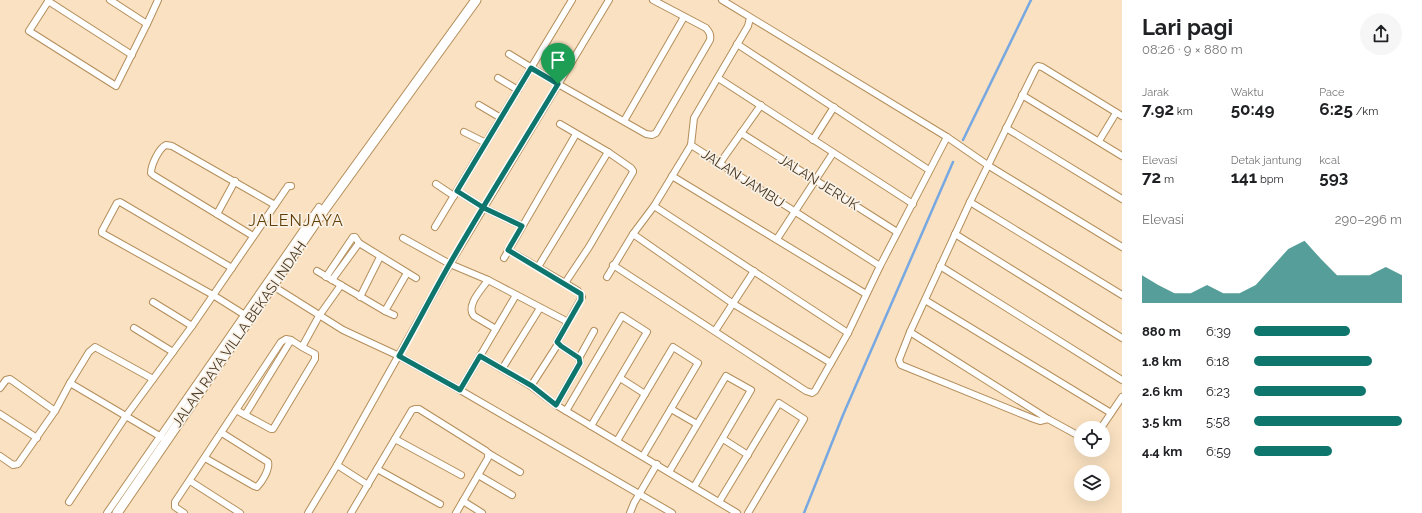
<!DOCTYPE html>
<html lang="id">
<head>
<meta charset="utf-8">
<style>
  :root { --surface:#fff; --page:#f6f6f6; --text:#202124; --muted:#757577; --accent:#0f766e }
  body { margin:0; font-family:Raleway,sans-serif; background:var(--page); color:var(--text); height:100vh; display:flex; flex-direction:column; font-size:15px; white-space:nowrap }
  * { box-sizing:border-box; margin:0 }
  p { font-size:13px; color:var(--muted) }
  .icon { flex:none; width:22px; height:22px; fill:none; stroke:currentColor; stroke-width:2; stroke-linecap:round; stroke-linejoin:round }
  .map { position:relative; flex:1; overflow:hidden }
  .drawer { display:flex; flex-direction:column; background:var(--surface); width:300px }
  .drawer>* { flex:none }
  .buttons { position:absolute; left:1074px; top:421px; display:grid; gap:8px }
  .buttons a { display:grid; place-items:center; width:36px; height:36px; border-radius:50%; background:var(--surface); box-shadow:0 4px 16px #0002; font-size:20px }
  .pin { position:absolute; display:grid; place-items:center; width:34px; height:34px; color:#fff; margin:-41px -17px; border-radius:50% 50% 50% 0; rotate:-45deg; box-shadow:0 0 4px #0007 }
  .pin .icon { rotate:45deg }
  .round { display:grid; place-items:center; flex:none; width:42px; height:42px; border-radius:21px; background:var(--page) }
  .head { display:flex; align-items:center; justify-content:space-between; height:68px; padding:0 20px }
  h1 { font-size:22px; font-weight:700; line-height:30px }
  .metrics { display:grid; grid-template-columns:repeat(3,1fr); gap:6px; height:68px; padding:4px 20px }
  .metrics div { display:grid; align-content:center }
  .metrics b { font-size:17px; font-weight:700 }
  .metrics small { font-size:11px; font-weight:400 }
  .metrics p { font-size:11px }
  .chart { height:112px; padding:8px 20px }
  .chart p { display:flex; justify-content:space-between }
  .chart svg { width:100%; height:72px; margin-top:4px; fill:var(--accent); opacity:.7 }
  ul { padding:0 20px; list-style:none; font-size:13px }
  li { display:grid; grid-template-columns:64px 48px 1fr; align-items:center; height:30px }
  li i { height:10px; border-radius:5px; background:var(--accent) }
  main { display:flex; flex:1; min-height:0 }
  .map>svg:first-child { display:block }
  .lines { fill:none; stroke-linecap:round; stroke-linejoin:round }
  .stream { stroke:#78a8e1; stroke-width:2.5 }
  .street-casing { stroke:#b48e5b; stroke-width:8 }
  .secondary-casing { stroke:#b48e5b; stroke-width:11 }
  .street { stroke:#fff; stroke-width:6 }
  .secondary { stroke:#fff; stroke-width:9 }
  .route-casing { stroke:#fff; stroke-width:8 }
  .route { stroke:#0f766e; stroke-width:5 }
  .labels { text-anchor:middle; dominant-baseline:central; stroke-width:3.5; stroke-linejoin:round; paint-order:stroke }
  .street-label { font-size:14px; fill:#473721; stroke:#f9f1e6 }
  .quarter-label { font-size:16px; letter-spacing:1px; fill:#613f04; stroke:#f9f1e6 }
</style>
</head>
<body>
<main>
<div class="map">
<svg width="1122" height="513" viewBox="0 0 1122 513">
  <rect width="100%" height="100%" fill="#f9e1c1"/>
  <g class="lines">
    <!-- stream -->
    <g class="stream">
      <path d="M963 140 1031 0"/>
      <path d="M804 513 843 415 953 162"/>
    </g>
    <!-- street casing -->
    <g class="street-casing">
      <g id="street">
        <path d="M49 0 29 31 116 86 147 24 110 0"/>
        <path d="M722 0 947 137 989 166 1122 247"/>
        <path d="M48 1 132 55"/>
        <path d="M147 24 158 0"/>
        <path d="M737 44 929 170"/>
        <path d="M509 54 558 84 646 134 652 135 656 133 710 40C711 34 709 32 706 28L653 0"/>
        <path d="M498 78 518 90"/>
        <path d="M718 78 913 204"/>
        <path d="M1022 95 1122 156"/>
        <path d="M479 105 501 118"/>
        <path d="M624 121 684 17"/>
        <path d="M1006 128 1122 199"/>
        <path d="M464 132 486 143"/>
        <path d="M741 133 897 232"/>
        <path d="M813 140 834 107"/>
        <path d="M1099 141 1116 113"/>
        <path d="M691 145 880 266"/>
        <path d="M720 163 761 105"/>
        <path d="M672 176 866 294"/>
        <path d="M436 184 454 196"/>
        <path d="M457 191 484 208 522 226"/>
        <path d="M970 202 1122 295"/>
        <path d="M654 206 848 333"/>
        <path d="M217 214 235 181"/>
        <path d="M435 227 572 0"/>
        <path d="M633 234 732 303 831 363"/>
        <path d="M955 234 1122 338"/>
        <path d="M253 236 153 175 151 173C151 165 159 148 166 145L172 146 275 205"/>
        <path d="M403 238 450 264 488 280 568 322"/>
        <path d="M777 239 833 153"/>
        <path d="M508 250 565 283 589 247 633 172V171L631 168 608 152 560 124"/>
        <path d="M504 258 576 134"/>
        <path d="M613 265 806 391 812 393 815 391 848 333 880 266 947 137"/>
        <path d="M940 266 1122 380"/>
        <path d="M538 267 608 152"/>
        <path d="M232 268 120 202 117 203 102 231V233L213 295 248 317"/>
        <path d="M317 271 385 311 394 315"/>
        <path d="M326 277 353 237H355L359 243 416 278"/>
        <path d="M607 277 633 234 654 206 691 145 694 118 748 26 750 18"/>
        <path d="M332 280 359 243"/>
        <path d="M488 280C482 289 465 306 474 316L496 329"/>
        <path d="M273 286 343 330 399 356 460 390 672 513"/>
        <path d="M360 297 380 257"/>
        <path d="M925 300 1111 413"/>
        <path d="M153 302 192 326"/>
        <path d="M385 311 407 273"/>
        <path d="M134 328 173 352"/>
        <path d="M715 331 754 271"/>
        <path d="M910 332 1048 419 1081 437"/>
        <path d="M302 347 291 340 286 339 281 342 236 410 271 429H273L315 359V354L302 347 319 316 341 285"/>
        <path d="M480 356 531 386 556 405 737 513"/>
        <path d="M579 358 594 331"/>
        <path d="M502 369 540 308"/>
        <path d="M620 378 645 394"/>
        <path d="M70 383 89 352 95 347 153 379"/>
        <path d="M531 386 558 344"/>
        <path d="M0 388 6 380 10 379 55 411"/>
        <path d="M460 390 516 295"/>
        <path d="M556 405 580 363 579 358 561 346 557 342 582 297 578 291 565 283"/>
        <path d="M671 409 697 424"/>
        <path d="M566 411 622 316 647 332 591 426"/>
        <path d="M0 414 37 438"/>
        <path d="M245 415 291 340"/>
        <path d="M1048 419 1040 421 1034 419 901 365 899 360 910 332 970 202 1036 68 1038 66 1042 67 1122 116"/>
        <path d="M1101 428 1122 397"/>
        <path d="M395 439 461 475"/>
        <path d="M723 439 748 455"/>
        <path d="M617 441 673 347 698 363 643 456"/>
        <path d="M488 453 520 472"/>
        <path d="M0 456 13 465 18 464 55 411 70 383 163 438"/>
        <path d="M205 458 254 486 257 487C262 482 270 469 268 462L222 433"/>
        <path d="M337 465 368 485"/>
        <path d="M377 469 440 504"/>
        <path d="M669 472 726 376 751 390 694 487"/>
        <path d="M478 475 512 495"/>
        <path d="M190 481 240 513"/>
        <path d="M463 501 482 513"/>
        <path d="M69 502 126 416 192 326 288 186H291"/>
        <path d="M719 502 779 403 804 419 748 513"/>
        <path d="M107 513 319 207"/>
        <path d="M184 513 175 507V502L236 410"/>
        <path d="M308 513 337 465 450 264 609 0"/>
        <path d="M351 513 412 410 415 409H419L486 451 488 453V458L456 513"/>
        <path d="M630 513 634 503 657 464"/>
      </g>
    </g>
    <!-- secondary casing -->
    <g class="secondary-casing">
      <path id="secondary" d="M117 513 327 206 476 0"/>
    </g>
    <!-- street -->
    <use href="#street" class="street"/>
    <!-- secondary -->
    <use href="#secondary" class="secondary"/>
  </g>
  <g class="lines">
    <!-- route casing -->
    <g class="route-casing">
      <path id="route" d="M558 84C522 144 484 204 449 265 432 295 416 326 399 356L460 390 480 356 532 386 556 405 580 363 579 358 561 346 557 342 581 300V294L508 250 522 226 484 208 457 191 531 68 558 84"/>
    </g>
    <!-- route -->
    <use href="#route" class="route"/>
  </g>
  <g class="labels">
    <!-- street labels -->
    <g class="street-label">
      <text transform="translate(743 178) rotate(33)">JALAN JAMBU</text>
      <text transform="translate(819 182) rotate(32)">JALAN JERUK</text>
      <text transform="translate(239 334) rotate(-55)">JALAN RAYA VILLA BEKASI INDAH</text>
    </g>
    <!-- quarter labels -->
    <g class="quarter-label">
      <text x="296" y="220">JALENJAYA</text>
    </g>
  </g>
</svg>
<div class="buttons">
<a><svg class="icon" aria-label="locate" viewBox="0 0 24 24"><circle cx="12" cy="12" r="6"/><path d="M12 2v4M12 18v4M2 12h4M18 12h4"/></svg></a>
<a><svg class="icon" aria-label="layers" viewBox="0 0 24 24"><path d="M12 4l9 5-9 5-9-5zM3 14l9 5 9-5"/></svg></a>
</div>
<div class="pin" style="left:558px;top:84px;background:#1e9e55"><svg class="icon" aria-label="arrive" viewBox="0 0 24 24"><path d="M6 21V4h12l-3 4 3 4H6"/></svg></div>
</div>
<section class="drawer">
<div class="head"><div><h1>Lari pagi</h1><p>08:26 · 9 × 880 m</p></div><a class="round"><svg class="icon" aria-label="share" viewBox="0 0 24 24"><path d="M12 15V3M7 8l5-5 5 5M5 13v7h14v-7"/></svg></a></div>
<div class="metrics">
<div><p>Jarak</p><b>7.92<small> km</small></b></div>
<div><p>Waktu</p><b>50:49</b></div>
<div><p>Pace</p><b>6:25<small> /km</small></b></div>
</div>
<div class="metrics">
<div><p>Elevasi</p><b>72<small> m</small></b></div>
<div><p>Detak jantung</p><b>141<small> bpm</small></b></div>
<div><p>kcal</p><b>593</b></div>
</div>
<div class="chart"><p><span>Elevasi</span>290–296 m</p>
<svg viewBox="0 0 160 44" preserveAspectRatio="none"><path d="M0 44V27L10 33L20 38L30 38L40 33L50 38L60 38L70 33L80 22L90 11L100 6L110 17L120 27L130 27L140 27L150 22L160 27V44z"/></svg>
</div>
<ul>
<li><b>880 m</b>6:39<i style="width:65%"></i></li>
<li><b>1.8 km</b>6:18<i style="width:80%"></i></li>
<li><b>2.6 km</b>6:23<i style="width:76%"></i></li>
<li><b>3.5 km</b>5:58<i style="width:100%"></i></li>
<li><b>4.4 km</b>6:59<i style="width:53%"></i></li>
</ul>
</section>
</main>
</body>
</html>
